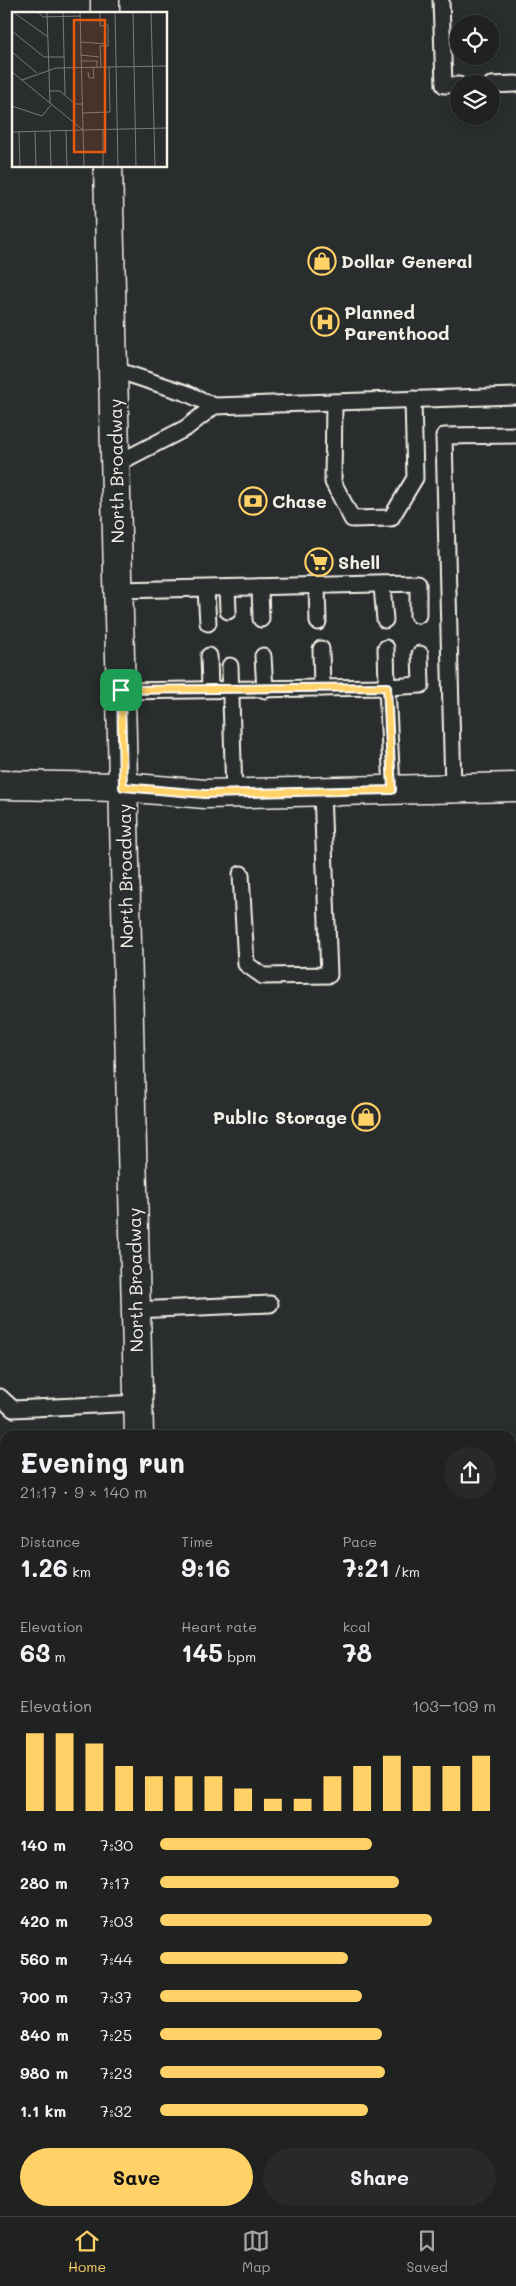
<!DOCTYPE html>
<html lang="en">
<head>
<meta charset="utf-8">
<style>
  :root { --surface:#202222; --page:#282a2a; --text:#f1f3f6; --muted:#a2a4a5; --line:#3d3f40; --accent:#ffd166 }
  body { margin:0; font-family:Mali,sans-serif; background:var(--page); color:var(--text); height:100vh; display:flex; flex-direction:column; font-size:19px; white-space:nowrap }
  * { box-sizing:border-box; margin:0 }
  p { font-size:16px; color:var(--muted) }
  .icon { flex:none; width:28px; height:28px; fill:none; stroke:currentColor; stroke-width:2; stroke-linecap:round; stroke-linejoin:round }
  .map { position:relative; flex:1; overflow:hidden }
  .sheet { position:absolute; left:0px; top:1430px; width:516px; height:786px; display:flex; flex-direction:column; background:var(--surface); border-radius:15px 15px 0 0; box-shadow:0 2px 8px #0003,0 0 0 1px var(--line) }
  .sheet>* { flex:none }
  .tools { position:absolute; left:450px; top:15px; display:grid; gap:10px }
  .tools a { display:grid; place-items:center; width:50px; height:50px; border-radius:50%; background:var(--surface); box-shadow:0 2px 8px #0003,0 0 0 1px var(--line); font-size:25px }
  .pin { position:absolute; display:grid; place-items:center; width:42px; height:42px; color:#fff; margin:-21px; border-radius:10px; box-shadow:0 2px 8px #0006 }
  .round { display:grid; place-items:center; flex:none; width:52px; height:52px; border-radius:26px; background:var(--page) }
  .summary { display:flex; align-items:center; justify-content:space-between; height:85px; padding:0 20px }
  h1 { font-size:28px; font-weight:800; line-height:38px }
  .metrics { display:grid; grid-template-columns:repeat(3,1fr); gap:8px; height:85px; padding:5px 20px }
  .metrics div { display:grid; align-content:center }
  .metrics b { font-size:25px; font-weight:800 }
  .metrics small { font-size:14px; font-weight:400 }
  .metrics p { font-size:14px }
  .chart { height:140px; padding:10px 20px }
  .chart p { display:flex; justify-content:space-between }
  .chart svg { width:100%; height:90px; margin-top:5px; stroke:var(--accent); stroke-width:6 }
  .button { display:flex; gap:10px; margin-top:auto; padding:10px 20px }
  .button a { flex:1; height:58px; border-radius:30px; background:var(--accent); color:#111; font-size:20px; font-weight:800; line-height:58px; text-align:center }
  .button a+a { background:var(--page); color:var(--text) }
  ul { padding:0 20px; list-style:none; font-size:16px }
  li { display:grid; grid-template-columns:80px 60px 1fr; align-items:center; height:38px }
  li i { height:12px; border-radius:6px; background:var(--accent) }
  .tab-bar { display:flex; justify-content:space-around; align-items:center; height:70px; border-top:1px solid var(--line); background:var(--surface); font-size:14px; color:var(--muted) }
  .tab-bar a { display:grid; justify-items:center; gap:2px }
  .tab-bar .active { color:var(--accent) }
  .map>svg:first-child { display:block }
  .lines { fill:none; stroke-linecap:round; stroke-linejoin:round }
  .lane-casing { stroke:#f4f1e8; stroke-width:19 }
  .street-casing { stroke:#f4f1e8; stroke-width:31 }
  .secondary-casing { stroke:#f4f1e8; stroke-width:31 }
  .primary-casing { stroke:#f4f1e8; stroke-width:31 }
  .lane { stroke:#2a2d2e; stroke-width:15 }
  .street { stroke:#2a2d2e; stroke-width:28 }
  .secondary { stroke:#2a2d2e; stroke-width:28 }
  .primary { stroke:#2a2d2e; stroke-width:28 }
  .route-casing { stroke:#fff; stroke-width:10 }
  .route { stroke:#ffd166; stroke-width:6 }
  .labels { text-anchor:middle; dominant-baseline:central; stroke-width:4; stroke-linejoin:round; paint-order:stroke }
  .poi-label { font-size:18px; font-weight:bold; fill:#f4f1e8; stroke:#2a2d2e; text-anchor:start }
  .street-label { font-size:18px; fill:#f4f1e8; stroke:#2a2d2e }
  .inset-road { fill:none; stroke:#7b7b78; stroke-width:1 }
  .view { fill:#e8590c; fill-opacity:0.15; stroke:#e8590c; stroke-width:2.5 }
  .inset-edge { fill:none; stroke:#f4f1e8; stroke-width:2.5 }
</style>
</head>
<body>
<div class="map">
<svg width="516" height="2216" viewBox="0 0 516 2216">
  <rect width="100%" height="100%" fill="#2a2d2e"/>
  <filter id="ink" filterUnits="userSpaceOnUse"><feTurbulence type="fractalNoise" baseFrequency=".02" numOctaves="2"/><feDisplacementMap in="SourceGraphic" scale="10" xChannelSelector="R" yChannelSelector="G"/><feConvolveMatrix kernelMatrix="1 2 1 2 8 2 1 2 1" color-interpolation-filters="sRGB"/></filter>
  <g filter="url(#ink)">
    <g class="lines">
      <!-- lane casing -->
      <g class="lane-casing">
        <g id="lane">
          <path d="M441 0 444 85H459"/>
          <path d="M491 85 516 84"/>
          <path d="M113 369 186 393 214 406 516 396"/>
          <path d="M334 402 333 482 352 519 391 518 415 478 413 399"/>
          <path d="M116 464 186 428 214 406"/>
          <path d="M317 586 318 622"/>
          <path d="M382 586 385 620"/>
          <path d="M260 587 261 619"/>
          <path d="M227 588 228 611"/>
          <path d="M119 590 418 583V615"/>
          <path d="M206 590 208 623"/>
          <path d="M386 648 387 687 421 685 420 654"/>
          <path d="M321 649 322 688"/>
          <path d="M209 656 210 689"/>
          <path d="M263 656 265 690"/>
          <path d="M230 666 234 794"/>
          <path d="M121 691 387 687 392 790"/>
          <path d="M453 789 444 436 516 435"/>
          <path d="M241 874 246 964 263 976 329 975 322 792"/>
          <path d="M135 1310 270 1304"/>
          <path d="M0 1397 13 1409 138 1403"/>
          <path d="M511 1545H516"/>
          <path d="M489 2211V2216"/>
        </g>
      </g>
      <!-- street casing -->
      <g class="street-casing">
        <path id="street" d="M0 1854H5"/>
      </g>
      <!-- secondary casing -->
      <g class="secondary-casing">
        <g id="secondary">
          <path d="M105 0V14"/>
          <path d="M108 166 139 1435"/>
          <path d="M511 1843H516"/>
        </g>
      </g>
      <!-- primary casing -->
      <g class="primary-casing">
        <g id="primary">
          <path d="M0 785 123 787 205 794 516 787"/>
          <path d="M0 1728 5 1732"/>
          <path d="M156 2211 157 2216"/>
        </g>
      </g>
      <!-- lane -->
      <use href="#lane" class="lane"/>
      <!-- street -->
      <use href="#street" class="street"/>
      <!-- secondary -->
      <use href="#secondary" class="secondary"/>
      <!-- primary -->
      <use href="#primary" class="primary"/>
    </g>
  </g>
  <g class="lines" filter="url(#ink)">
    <!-- route casing -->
    <g class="route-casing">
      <path id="route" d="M387 687 392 790 205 794 123 787 121 690Z"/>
    </g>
    <!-- route -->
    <use href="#route" class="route"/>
  </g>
  <!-- icons -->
  <defs>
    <g id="shop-ring" transform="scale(1.4375)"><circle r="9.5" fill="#2a2d2e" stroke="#ffd166" stroke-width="1.5"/><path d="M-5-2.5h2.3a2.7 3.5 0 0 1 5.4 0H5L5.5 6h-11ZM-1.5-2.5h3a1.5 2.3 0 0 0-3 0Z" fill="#ffd166"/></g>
    <g id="hospital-ring" transform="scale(1.4375)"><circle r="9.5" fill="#2a2d2e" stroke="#ffd166" stroke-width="1.5"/><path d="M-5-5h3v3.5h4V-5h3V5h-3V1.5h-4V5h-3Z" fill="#ffd166"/></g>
    <g id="bank-ring" transform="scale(1.4375)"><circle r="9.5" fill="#2a2d2e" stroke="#ffd166" stroke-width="1.5"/><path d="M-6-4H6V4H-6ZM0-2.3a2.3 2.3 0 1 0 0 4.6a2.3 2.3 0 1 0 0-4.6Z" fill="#ffd166"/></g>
    <g id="supermarket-ring" transform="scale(1.4375)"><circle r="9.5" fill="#2a2d2e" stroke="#ffd166" stroke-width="1.5"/><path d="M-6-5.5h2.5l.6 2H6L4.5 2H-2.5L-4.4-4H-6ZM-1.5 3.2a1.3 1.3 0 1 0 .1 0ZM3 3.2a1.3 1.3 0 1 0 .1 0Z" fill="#ffd166"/></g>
  </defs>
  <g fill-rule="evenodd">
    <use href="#shop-ring" x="322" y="261"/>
    <use href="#hospital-ring" x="325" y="322"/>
    <use href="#bank-ring" x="253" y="501"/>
    <use href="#supermarket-ring" x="319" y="562"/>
    <use href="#shop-ring" x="366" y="1117"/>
  </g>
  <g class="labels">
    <!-- poi labels -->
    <g class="poi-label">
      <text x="341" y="261">Dollar General</text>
      <text x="344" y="312">Planned<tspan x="344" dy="21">Parenthood</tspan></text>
      <text x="272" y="501">Chase</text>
      <text x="338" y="562">Shell</text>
      <text x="347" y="1117" text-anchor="end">Public Storage</text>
    </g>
    <!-- street labels -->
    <g class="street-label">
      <text transform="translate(116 471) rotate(-91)">North Broadway</text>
      <text transform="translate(125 876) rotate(-91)">North Broadway</text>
      <text transform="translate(135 1280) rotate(-91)">North Broadway</text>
    </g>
  </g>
  <!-- overview -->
  <g transform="translate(12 12)">
    <rect width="155" height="155" fill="#2a2d2e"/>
    <path class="inset-road" d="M1 0 36 25M26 0 31 5 68 4M35 0 38 91M51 0 53 83M68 0 72 155M88 0V14L96 13V34H88L89 55M103 0 106 155M121 0 124 155M139 0 143 155M0 19 32 45H52M69 30 94 32M0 40 25 61M69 43 87 45M69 49H85V55M0 60 71 118M76 60 77 66H82L81 55M10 68 44 56 155 54M37 79H48L63 92H70M0 94 30 104 39 93M70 101 98 100 97 55M71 118 155 116M91 118V155M23 119 24 155M38 119 39 155M54 119 55 155M0 120 71 118M7 120 8 155"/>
    <path class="view" d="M62 8H93V140H62Z"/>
    <rect width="155" height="155" class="inset-edge"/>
  </g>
</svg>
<div class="tools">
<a><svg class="icon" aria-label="locate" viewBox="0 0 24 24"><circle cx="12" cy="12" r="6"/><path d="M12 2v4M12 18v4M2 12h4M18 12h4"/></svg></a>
<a><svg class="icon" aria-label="layers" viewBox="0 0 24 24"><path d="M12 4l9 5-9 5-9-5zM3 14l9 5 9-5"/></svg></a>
</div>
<div class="pin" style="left:121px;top:690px;background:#1e9e55"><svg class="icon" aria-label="arrive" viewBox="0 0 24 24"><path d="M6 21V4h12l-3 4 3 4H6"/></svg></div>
<section class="sheet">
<div class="summary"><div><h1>Evening run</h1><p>21:17 · 9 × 140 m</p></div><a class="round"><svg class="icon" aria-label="share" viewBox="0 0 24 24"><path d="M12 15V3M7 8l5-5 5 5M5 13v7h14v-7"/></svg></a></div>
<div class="metrics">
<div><p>Distance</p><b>1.26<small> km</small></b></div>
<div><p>Time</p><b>9:16</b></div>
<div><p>Pace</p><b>7:21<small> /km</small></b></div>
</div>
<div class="metrics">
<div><p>Elevation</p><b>63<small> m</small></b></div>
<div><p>Heart rate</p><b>145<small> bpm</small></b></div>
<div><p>kcal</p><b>78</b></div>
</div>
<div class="chart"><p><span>Elevation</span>103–109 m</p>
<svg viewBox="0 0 160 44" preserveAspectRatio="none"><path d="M5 44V6M15 44V6M25 44V11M35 44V22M45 44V27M55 44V27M65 44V27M75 44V33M85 44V38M95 44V38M105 44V27M115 44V22M125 44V17M135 44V22M145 44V22M155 44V17"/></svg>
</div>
<ul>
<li><b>140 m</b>7:30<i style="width:63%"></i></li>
<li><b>280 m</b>7:17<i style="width:71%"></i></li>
<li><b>420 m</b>7:03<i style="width:81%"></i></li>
<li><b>560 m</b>7:44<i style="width:56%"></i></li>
<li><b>700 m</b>7:37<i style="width:60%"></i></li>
<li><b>840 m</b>7:25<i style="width:66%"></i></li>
<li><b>980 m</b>7:23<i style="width:67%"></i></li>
<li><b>1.1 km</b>7:32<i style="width:62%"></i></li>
</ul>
<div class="button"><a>Save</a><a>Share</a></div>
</section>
</div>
<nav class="tab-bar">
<a class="active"><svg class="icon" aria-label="home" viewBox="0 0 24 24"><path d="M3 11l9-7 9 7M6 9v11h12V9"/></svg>Home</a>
<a><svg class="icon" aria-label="map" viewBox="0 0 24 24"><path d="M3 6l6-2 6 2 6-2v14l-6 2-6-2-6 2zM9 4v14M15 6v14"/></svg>Map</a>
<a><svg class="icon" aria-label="saved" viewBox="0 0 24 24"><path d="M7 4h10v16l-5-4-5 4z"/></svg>Saved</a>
</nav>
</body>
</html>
